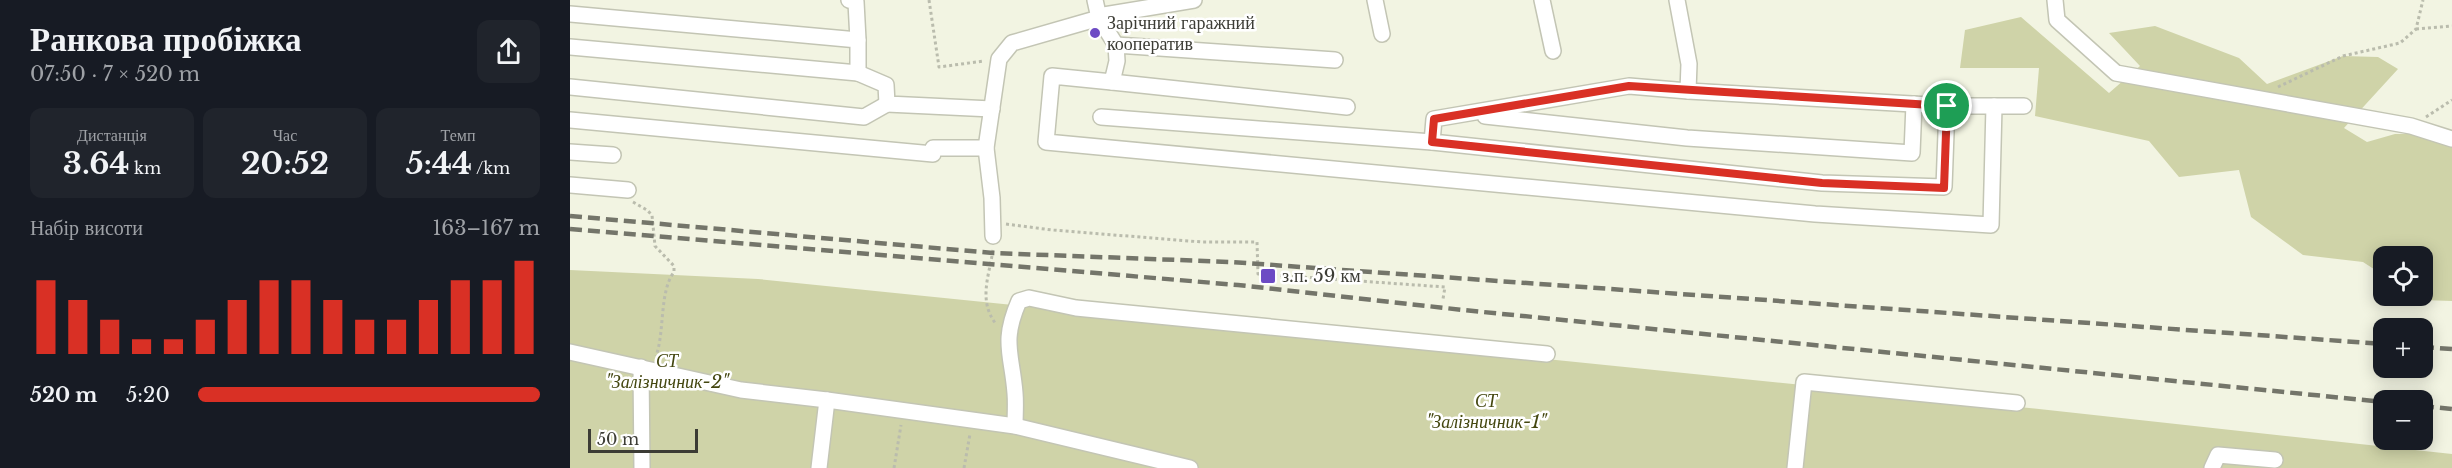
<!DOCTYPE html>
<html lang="uk">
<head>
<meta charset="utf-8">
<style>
  :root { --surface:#171b24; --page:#20242c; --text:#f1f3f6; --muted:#9ea1a6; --accent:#d93025 }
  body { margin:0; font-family:"Libre Baskerville",serif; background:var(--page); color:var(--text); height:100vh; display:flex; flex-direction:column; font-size:22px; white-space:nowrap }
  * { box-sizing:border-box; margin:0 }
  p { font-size:20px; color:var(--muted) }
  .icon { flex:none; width:33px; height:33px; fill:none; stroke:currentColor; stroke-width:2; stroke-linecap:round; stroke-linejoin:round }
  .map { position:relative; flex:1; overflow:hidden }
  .drawer { display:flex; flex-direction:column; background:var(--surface); width:570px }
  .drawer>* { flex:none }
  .buttons { position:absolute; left:1803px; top:246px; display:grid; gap:12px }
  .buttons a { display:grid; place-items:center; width:60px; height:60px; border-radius:12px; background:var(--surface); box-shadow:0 3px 15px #0003; font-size:30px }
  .scale { position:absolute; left:18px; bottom:15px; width:110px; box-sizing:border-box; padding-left:6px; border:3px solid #3c3c35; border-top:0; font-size:16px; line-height:21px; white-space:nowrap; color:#3c3c35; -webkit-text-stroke:4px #fff; paint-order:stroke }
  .pin { position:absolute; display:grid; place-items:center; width:51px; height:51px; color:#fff; margin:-26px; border:3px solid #fff; border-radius:50%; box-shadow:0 2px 6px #0007 }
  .round { display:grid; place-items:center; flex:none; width:63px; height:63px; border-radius:12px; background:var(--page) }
  .overview { display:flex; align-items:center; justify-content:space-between; height:102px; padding:0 30px }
  h1 { font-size:33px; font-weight:700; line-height:45px }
  .stats { display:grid; grid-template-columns:repeat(3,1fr); gap:9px; height:102px; padding:6px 30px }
  .stats div { display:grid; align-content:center; border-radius:12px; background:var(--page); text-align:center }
  .stats b { font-size:30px; font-weight:700 }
  .stats small { font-size:16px; font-weight:400 }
  .stats p { font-size:16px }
  .chart { height:168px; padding:12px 30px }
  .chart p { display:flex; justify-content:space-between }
  .chart svg { width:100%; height:108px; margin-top:6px; stroke:var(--accent); stroke-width:6 }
  ul { padding:0 30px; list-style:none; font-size:20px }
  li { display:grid; grid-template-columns:96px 72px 1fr; align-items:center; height:45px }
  li i { height:15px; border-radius:8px; background:var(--accent) }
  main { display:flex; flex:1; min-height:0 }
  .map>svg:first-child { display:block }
  .green { fill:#cfd3a8 }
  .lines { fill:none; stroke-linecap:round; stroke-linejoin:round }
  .minor-casing { stroke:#c3c5b4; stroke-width:18 }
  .path { stroke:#babcad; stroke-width:3; stroke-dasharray:3 3; stroke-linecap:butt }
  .minor { stroke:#fff; stroke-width:15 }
  .rail { stroke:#74756a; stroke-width:4.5; stroke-dasharray:12 6; stroke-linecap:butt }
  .route-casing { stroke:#fff; stroke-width:12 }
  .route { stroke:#d93025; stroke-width:8 }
  .poi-dot { fill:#6d4bc4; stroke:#fff; stroke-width:2 }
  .labels { text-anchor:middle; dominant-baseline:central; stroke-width:5; stroke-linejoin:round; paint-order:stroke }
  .poi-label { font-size:18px; fill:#3c3c35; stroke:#fff; text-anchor:start }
  .park-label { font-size:18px; font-style:italic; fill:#444710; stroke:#fff }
</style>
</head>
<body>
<main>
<section class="drawer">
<div class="overview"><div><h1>Ранкова пробіжка</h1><p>07:50 · 7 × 520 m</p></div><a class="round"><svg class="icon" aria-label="share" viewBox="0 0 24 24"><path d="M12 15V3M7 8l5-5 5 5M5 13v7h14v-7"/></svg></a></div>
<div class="stats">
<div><p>Дистанція</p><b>3.64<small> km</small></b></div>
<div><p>Час</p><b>20:52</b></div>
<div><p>Темп</p><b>5:44<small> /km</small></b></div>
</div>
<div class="chart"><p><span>Набір висоти</span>163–167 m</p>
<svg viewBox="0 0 160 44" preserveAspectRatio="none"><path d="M5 44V14M15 44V22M25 44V30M35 44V38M45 44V38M55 44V30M65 44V22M75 44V14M85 44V14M95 44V22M105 44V30M115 44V30M125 44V22M135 44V14M145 44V14M155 44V6"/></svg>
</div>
<ul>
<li><b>520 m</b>5:20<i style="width:100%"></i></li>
</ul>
</section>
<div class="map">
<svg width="1882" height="468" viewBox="0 0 1882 468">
  <rect width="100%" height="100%" fill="#f2f4e2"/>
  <!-- green -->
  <g class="green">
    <path d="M1451 17 1539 93 1570 66 1539 33 1585 26 1669 58 1697 84 1773 56 1808 57 1828 69 1774 128 1797 142 1825 134H1882V301L1852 300 1845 296H1852V256H1814L1813 275 1793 262 1733 255 1681 217 1669 170 1609 177 1579 141 1465 116 1469 68H1390L1395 30Z"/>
    <path d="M0 270 188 279 1469 409 1882 454V468H0Z"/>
  </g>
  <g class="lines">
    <!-- minor casing -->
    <g class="minor-casing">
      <g id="minor">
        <path d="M279 0 286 2 288 40"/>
        <path d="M805 0 812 34"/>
        <path d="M972 0 983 51"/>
        <path d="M1107 0 1119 64 1118 91 1059 86 864 119 862 142 1252 183 1374 187 1377 106"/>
        <path d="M1485 0 1487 20 1546 73 1841 126 1882 139"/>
        <path d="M0 14 288 40V73L316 85 317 104 422 109"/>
        <path d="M528 16 624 0"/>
        <path d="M529 18 546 45"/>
        <path d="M0 47 288 73"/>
        <path d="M765 60 546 45 547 61 542 82 482 76 476 142 1245 214 1421 225 1424 106"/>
        <path d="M542 82 777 107"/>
        <path d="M0 87 294 117 317 104"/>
        <path d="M1118 91 1377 106H1454"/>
        <path d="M915 116 1117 138 1342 153 1344 104"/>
        <path d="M531 117 862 142"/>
        <path d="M0 120 363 154V148H416"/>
        <path d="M0 152 43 155"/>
        <path d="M0 185 58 190"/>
        <path d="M423 236 422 198 416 148 429 59 442 43 529 18 525 0"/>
        <path d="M0 352 171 390 257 400 445 426 620 468"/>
        <path d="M71 367 72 468"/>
        <path d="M445 426C445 416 446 404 445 393 442 354 431 342 449 301L459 298 506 308 977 354"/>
        <path d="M249 468 257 400"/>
        <path d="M1225 468 1234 382 1447 403"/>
        <path d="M1642 468 1648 455 1705 460"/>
      </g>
    </g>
    <!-- path -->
    <g class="path">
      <path d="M359 0 369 67 414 61"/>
      <path d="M1846 29 1882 26"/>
      <path d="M1708 87 1773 56 1830 43 1846 29 1853 0"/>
      <path d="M1856 117 1882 100"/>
      <path d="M63 202 77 210 82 215 85 246 104 266V272C89 292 95 331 86 356"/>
      <path d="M436 224 482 230 632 242H687L688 274 875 287 873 299"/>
      <path d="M423 250C419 276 408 301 426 324"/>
      <path d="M324 468 331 425"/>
      <path d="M394 468 400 434"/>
    </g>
    <!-- minor -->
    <use href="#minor" class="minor"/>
    <!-- rail -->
    <g class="rail">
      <path d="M0 216 423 253 661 262 1814 344"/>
      <path d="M0 229 668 285 893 310 1814 402"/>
      <path d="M1852 347 1882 349"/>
      <path d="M1852 406 1882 409"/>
    </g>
  </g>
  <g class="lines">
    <!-- route casing -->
    <g class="route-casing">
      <path id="route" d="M1059 86 1377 106 1374 188 1252 183 862 142 864 119Z"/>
    </g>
    <!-- route -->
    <use href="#route" class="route"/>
  </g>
  <!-- markers -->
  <g class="poi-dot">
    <circle cx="525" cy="33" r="6"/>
    <rect x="690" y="268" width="16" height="16" rx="3"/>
  </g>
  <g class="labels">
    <!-- poi labels -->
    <g class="poi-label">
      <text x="537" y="23">Зарічний гаражний<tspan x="537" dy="21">кооператив</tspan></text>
      <text x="712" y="276">з.п. 59 км</text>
    </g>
    <!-- park labels -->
    <g class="park-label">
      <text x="97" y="361">СТ<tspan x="97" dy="21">"Залізничник-2"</tspan></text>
      <text x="916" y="401">СТ<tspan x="916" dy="21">"Залізничник-1"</tspan></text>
    </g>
  </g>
</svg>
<div class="buttons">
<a><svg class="icon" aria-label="locate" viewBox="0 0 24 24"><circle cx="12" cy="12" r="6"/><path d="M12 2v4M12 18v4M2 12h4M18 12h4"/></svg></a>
<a>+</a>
<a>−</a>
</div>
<div class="scale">50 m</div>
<div class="pin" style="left:1377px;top:106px;background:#1e9e55"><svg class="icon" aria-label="arrive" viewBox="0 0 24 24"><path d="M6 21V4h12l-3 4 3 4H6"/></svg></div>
</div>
</main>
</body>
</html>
